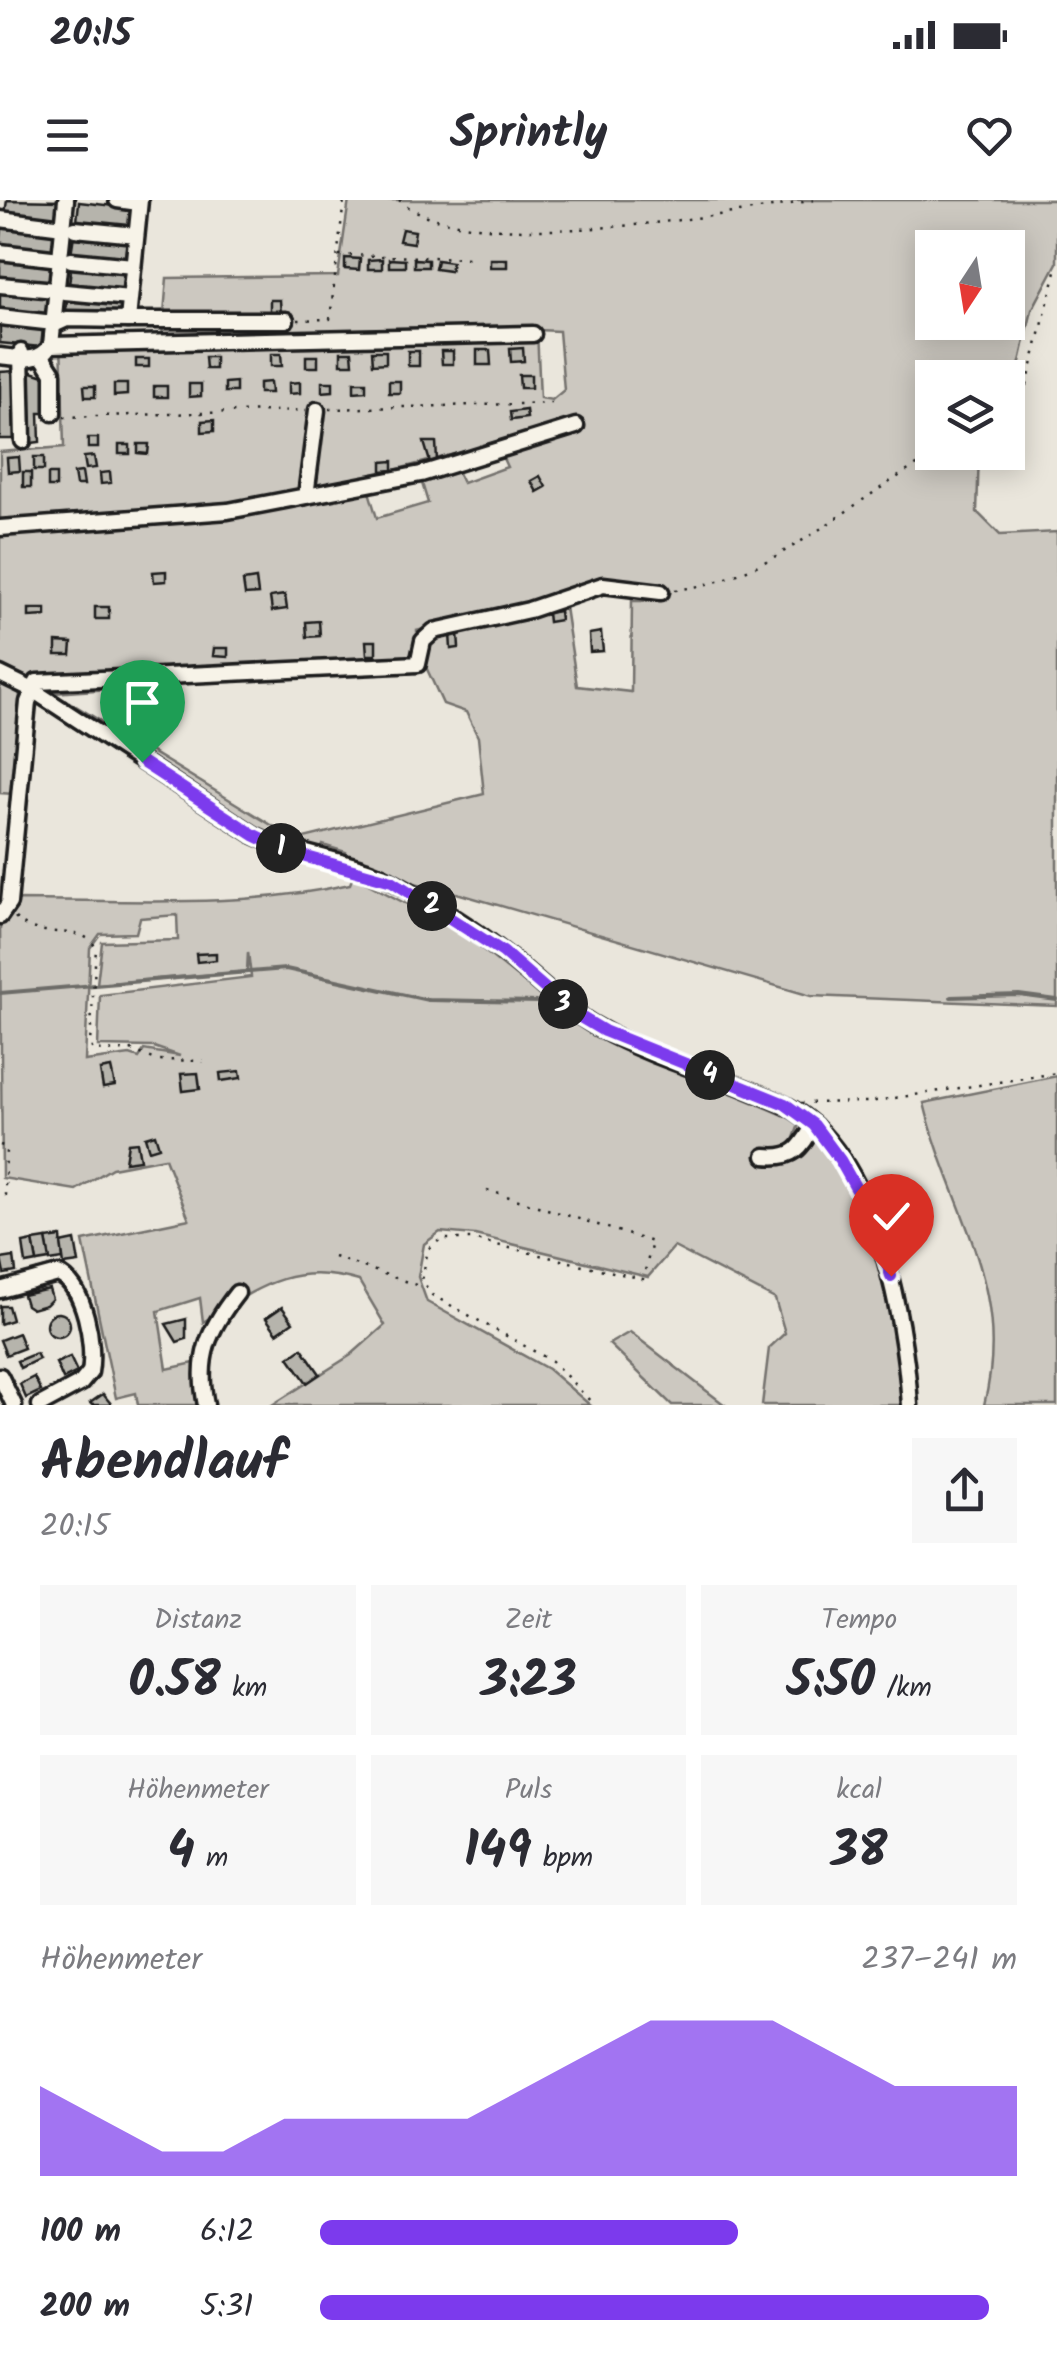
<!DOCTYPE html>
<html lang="de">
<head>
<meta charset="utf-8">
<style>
  :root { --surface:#fff; --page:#f7f7f7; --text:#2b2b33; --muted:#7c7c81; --accent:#7c3aed }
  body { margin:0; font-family:Kalam,sans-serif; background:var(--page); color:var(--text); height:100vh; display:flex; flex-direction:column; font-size:38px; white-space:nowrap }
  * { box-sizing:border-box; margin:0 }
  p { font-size:32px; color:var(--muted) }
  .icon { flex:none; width:55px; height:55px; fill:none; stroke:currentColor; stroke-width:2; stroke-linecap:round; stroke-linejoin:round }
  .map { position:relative; height:1205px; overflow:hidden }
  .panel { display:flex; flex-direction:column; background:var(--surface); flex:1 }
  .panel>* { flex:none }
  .needle { width:65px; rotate:192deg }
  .tools { position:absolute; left:915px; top:30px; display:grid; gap:20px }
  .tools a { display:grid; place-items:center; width:110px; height:110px; border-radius:0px; background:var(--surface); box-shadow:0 5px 25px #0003; font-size:50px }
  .pin { position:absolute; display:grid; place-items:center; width:85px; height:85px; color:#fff; margin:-102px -42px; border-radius:50% 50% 50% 0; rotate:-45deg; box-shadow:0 0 10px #0007 }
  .pin .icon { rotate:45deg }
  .km { position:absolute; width:50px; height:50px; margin:-25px; border-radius:50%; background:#222; color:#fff; font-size:28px; line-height:50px; text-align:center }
  .round { display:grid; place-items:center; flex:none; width:105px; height:105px; border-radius:0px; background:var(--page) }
  .head { display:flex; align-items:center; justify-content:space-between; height:170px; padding:0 40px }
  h1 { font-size:55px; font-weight:800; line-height:75px }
  .metrics { display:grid; grid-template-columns:repeat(3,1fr); gap:15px; height:170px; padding:10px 40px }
  .metrics div { display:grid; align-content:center; border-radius:0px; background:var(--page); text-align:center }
  .metrics b { font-size:50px; font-weight:800 }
  .metrics small { font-size:28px; font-weight:400 }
  .metrics p { font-size:28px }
  .chart { height:280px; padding:20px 40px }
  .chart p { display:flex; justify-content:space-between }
  .chart svg { width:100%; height:180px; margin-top:10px; fill:var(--accent); opacity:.7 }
  ul { padding:0 40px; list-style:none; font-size:32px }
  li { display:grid; grid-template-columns:160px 120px 1fr; align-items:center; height:75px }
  li i { height:25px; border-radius:12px; background:var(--accent) }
  .status { display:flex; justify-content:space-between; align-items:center; height:70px; padding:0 50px; background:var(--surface); direction:ltr }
  .status svg { height:28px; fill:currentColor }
  header { display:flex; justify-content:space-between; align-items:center; height:130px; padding:0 40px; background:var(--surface); font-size:45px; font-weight:800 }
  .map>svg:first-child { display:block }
  .green { fill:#ccc8c0; stroke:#74726e; stroke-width:2.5; fill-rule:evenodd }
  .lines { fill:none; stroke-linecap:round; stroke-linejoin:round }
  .stream { stroke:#6d6c68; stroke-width:4 }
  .building { fill:#b6b4ac; stroke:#1c1c1c; stroke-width:2.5 }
  .minor-casing { stroke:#1c1c1c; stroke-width:21 }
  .path { stroke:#1c1c1c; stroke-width:2.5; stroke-dasharray:2.5 8; stroke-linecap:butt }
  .minor { stroke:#f7f3e8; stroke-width:14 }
  .route-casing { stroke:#fff; stroke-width:20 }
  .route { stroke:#7c3aed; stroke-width:12 }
</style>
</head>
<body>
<div class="status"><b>20:15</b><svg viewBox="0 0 49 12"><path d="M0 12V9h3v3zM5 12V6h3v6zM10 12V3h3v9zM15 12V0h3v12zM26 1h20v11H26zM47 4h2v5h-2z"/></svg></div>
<header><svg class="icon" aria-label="menu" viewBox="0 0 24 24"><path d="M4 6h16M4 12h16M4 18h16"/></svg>Sprintly<svg class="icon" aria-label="heart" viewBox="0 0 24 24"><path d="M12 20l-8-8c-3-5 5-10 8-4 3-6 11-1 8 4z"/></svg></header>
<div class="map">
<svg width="1057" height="1205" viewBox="0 0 1057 1205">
  <rect width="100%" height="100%" fill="#eae6dc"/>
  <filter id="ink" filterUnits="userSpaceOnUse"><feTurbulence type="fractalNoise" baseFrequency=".01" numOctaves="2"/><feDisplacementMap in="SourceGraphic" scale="20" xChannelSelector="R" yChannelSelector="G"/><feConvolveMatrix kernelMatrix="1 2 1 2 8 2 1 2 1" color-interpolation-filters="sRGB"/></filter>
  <g filter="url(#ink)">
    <!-- green -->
    <g class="green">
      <path d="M349 0H1057V63L1032 110 1014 188 1008 195V178H932V252L979 253 977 312 1000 335 1057 332V806L811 796 436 687 401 681 344 661 346 652 323 645 320 654 269 638 63 506 66 500 296 640 484 594 478 537 466 512 443 504 426 467 53 493 40 491 0 469V252L64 247 61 139 162 137 167 78 338 76ZM932 48H1008V122H932ZM537 130 559 131 564 190 552 200 540 198ZM496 243 507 267 463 283 457 271 421 280 428 303 377 318 365 278ZM628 382 658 387 657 401H632L631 492 577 486 565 407 436 435 416 431Z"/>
      <path d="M0 481 20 491 14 594 0 593Z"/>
      <path d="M353 676 462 733 567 817 628 849 800 922 794 938 807 942 814 934 819 938 879 1023 914 1205H762L769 1148 785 1133 775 1099 674 1047 648 1077 475 1035 440 1032 424 1044 418 1077 427 1102 548 1169 590 1205H272L351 1155 385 1125 359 1081C292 1061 259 1087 203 1122L200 1098 158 1111 167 1169 194 1163 203 1205H138L136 1193 116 1198 83 1041 189 1019 165 958 112 968 76 990 2 978 0 720 14 700C126 700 240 709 350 684ZM177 715 178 740 102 742 97 784 247 771 248 752 251 777 100 795 98 846 154 847 180 856 144 850 139 858 130 855 85 861 90 748 100 734 136 733 140 718Z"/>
      <path d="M1057 876V1205H984C1014 1088 950 1010 924 903Z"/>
      <path d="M630 1132 725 1205H672L609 1144Z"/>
    </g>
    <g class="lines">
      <!-- stream -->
      <g class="stream">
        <path d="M0 793 286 769 428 800 540 802"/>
        <path d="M951 797 1019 795 1057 800"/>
      </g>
    </g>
    <!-- building -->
    <g class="building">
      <path d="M7 0 61 1 58 19 5 14Z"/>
      <path d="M79 2 132 8 130 27 77 21Z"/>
      <path d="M2 28 55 34 53 52 0 47Z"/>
      <path d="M402 29 415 31 413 43 399 41Z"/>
      <path d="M74 35 127 41 125 60 71 54Z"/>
      <path d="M345 58 360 59 359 70 345 69Z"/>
      <path d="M382 59V69H368V60Z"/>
      <path d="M389 59 405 60V67H389Z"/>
      <path d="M414 59 428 60V67H414Z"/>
      <rect x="490" y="59" width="17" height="8"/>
      <path d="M0 60 53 66 51 84 0 78Z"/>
      <path d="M437 60 452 62 450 71 435 69Z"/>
      <path d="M71 67 124 73 122 91 69 85Z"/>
      <path d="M0 90 49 96 47 114 0 109Z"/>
      <path d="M67 98 121 104 119 117 66 111Z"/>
      <path d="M270 100H280L281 115 270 116Z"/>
      <path d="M0 124 43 129 41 147 0 143Z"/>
      <path d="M523 148 524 161 511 162 510 149Z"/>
      <path d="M477 150H490L491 165H477Z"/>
      <path d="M372 151H386V163L373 164Z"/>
      <rect x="408" y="151" width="11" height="15"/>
      <path d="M441 151H453V164H442Z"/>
      <path d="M341 152H352L353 164H341Z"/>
      <path d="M271 154H281L282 166H271Z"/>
      <rect x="306" y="156" width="12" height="11"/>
      <path d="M205 157H215V169H206Z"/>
      <rect x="136" y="159" width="13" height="8"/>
      <path d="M15 171 17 239H0V172Z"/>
      <path d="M29 171 47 177 48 213H39L40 242 31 243Z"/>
      <path d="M519 175H531V188H520Z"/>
      <rect x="389" y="181" width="11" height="12"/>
      <path d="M236 182V192H225V183Z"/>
      <path d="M270 182 271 193H259V183Z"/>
      <path d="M300 182V193L289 194V183Z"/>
      <path d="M322 182H333V191L322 192Z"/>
      <path d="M354 182H366V191L354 192Z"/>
      <path d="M114 184H127V195L114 196Z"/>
      <path d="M189 184H201V196L189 197Z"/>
      <path d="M84 186H95V197H85Z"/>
      <rect x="154" y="186" width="13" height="11"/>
      <path d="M526 210 527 218 511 220 510 212Z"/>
      <path d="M214 220V231L202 232V221Z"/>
      <rect x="88" y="238" width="10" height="10"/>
      <path d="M424 242H436L437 261 430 262Z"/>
      <path d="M138 244H149L148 254 138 253Z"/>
      <rect x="119" y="245" width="11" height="9"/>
      <path d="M94 256 96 268 86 269 84 257Z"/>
      <path d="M19 257 20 271 8 272 7 258Z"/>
      <rect x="34" y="257" width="10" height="13"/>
      <path d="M393 261V270L382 271V262Z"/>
      <rect x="23" y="272" width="8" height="15"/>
      <path d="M82 272 84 285H76L74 273Z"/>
      <path d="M110 272 111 283 101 284 100 273Z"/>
      <rect x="48" y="274" width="8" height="13"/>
      <path d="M540 276 546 287 537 292 531 281Z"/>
      <path d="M166 371V381L154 382 153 372Z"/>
      <path d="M256 379 258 394 245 395 243 381Z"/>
      <path d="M285 395 287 409 272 411 270 397Z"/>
      <rect x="95" y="407" width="14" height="12"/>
      <path d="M29 409H46V416L29 417Z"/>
      <path d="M559 411 560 420 548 422 547 413Z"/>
      <path d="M319 421 320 436 307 437 306 422Z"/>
      <path d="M458 432 459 448 451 449 450 433Z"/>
      <path d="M601 432 603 451 590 452 589 434Z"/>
      <path d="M366 441H376V455H367Z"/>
      <path d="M56 442 72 443 71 455H56Z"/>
      <path d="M214 448H228V457L213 456Z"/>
      <path d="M216 753V760L197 762 196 754Z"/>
      <path d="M111 868 115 886 103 888 100 870Z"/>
      <path d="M240 871 241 878 221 881 220 873Z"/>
      <path d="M198 873 200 889 183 891 181 874Z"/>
      <path d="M155 934 159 947 149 950 145 937Z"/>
      <path d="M137 942 140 960 125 962 128 943Z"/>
      <path d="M61 1037 63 1059 50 1061 46 1039Z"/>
      <path d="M46 1039 50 1060 37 1062 33 1041Z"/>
      <path d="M75 1040 79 1063 64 1065 61 1043Z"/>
      <path d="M33 1041 37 1062 26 1064 23 1043Z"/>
      <path d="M14 1057 16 1072 4 1074 1 1059Z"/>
      <path d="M49 1089 52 1099 46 1105 32 1109 26 1105 23 1095Z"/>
      <path d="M0 1106H8L12 1120 0 1124Z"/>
      <path d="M282 1107 293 1122 277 1133 266 1118Z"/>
      <circle cx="58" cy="1125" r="12"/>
      <path d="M186 1119V1139L177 1142 166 1124Z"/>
      <path d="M18 1133 24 1148 6 1155 0 1140Z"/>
      <path d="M302 1148 320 1174 307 1183 289 1157Z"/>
      <path d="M36 1153 39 1159 20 1168 17 1161Z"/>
      <path d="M70 1157 77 1172 63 1179 56 1163Z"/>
      <path d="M34 1177 41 1191 26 1198 20 1184Z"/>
      <path d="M103 1194 112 1205H92L90 1203Z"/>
    </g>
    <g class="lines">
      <!-- minor casing -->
      <g class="minor-casing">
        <g id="minor">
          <path d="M117 0 139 3"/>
          <path d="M0 19 63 27"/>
          <path d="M75 29 136 35"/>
          <path d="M0 52 60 59"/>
          <path d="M71 60 133 66"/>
          <path d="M0 85 56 90"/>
          <path d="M65 92 130 98"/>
          <path d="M0 117 45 122"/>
          <path d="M128 120H286"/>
          <path d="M54 125 67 119 128 120 140 0"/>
          <path d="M51 145 66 0"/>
          <path d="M21 152 23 241"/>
          <path d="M0 156C20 158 39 164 51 145L533 134"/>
          <path d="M42 156 53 173V213"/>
          <path d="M306 296 317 210"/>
          <path d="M0 328 228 311 421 274 576 226"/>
          <path d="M0 474 31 489 254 635C298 656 350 659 390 680 428 700 470 726 504 753 536 779 563 808 599 828 656 860 722 876 781 903 874 946 904 1114 910 1205"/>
          <path d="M0 716 9 703 28 502 37 482 418 464 423 441 434 431 529 410 603 385 661 392"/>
          <path d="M765 956C794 959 800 949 814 925"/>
          <path d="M0 1090 58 1074C85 1085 95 1145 90 1172L81 1183 40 1205"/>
          <path d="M0 1176 14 1205"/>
          <path d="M206 1205C196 1158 208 1130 237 1093"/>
        </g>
      </g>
      <!-- path -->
      <g class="path">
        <path d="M399 0C467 60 727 14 816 0"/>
        <path d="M339 55 473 58"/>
        <path d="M298 120 330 119 344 0"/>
        <path d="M329 209 554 203"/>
        <path d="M1008 210 1025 193 1057 67"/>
        <path d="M64 217 306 210"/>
        <path d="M675 390C779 378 850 298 941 252"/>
        <path d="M15 718C41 743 82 721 96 748L90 843 93 851 131 850 156 860 203 861"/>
        <path d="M801 903 869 902 1057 873"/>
        <path d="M0 945 6 947 5 995 0 997"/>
        <path d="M487 990 652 1042 643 1079 471 1039H441L428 1049 422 1080 432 1095 552 1161 594 1205"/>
        <path d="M334 1057 422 1087"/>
      </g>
      <!-- minor -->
      <use href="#minor" class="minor"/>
    </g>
  </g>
  <g class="lines" filter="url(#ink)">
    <!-- route casing -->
    <g class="route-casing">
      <path id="route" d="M142 562 254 635 289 652 392 681 503 752 572 812 604 831 785 904 814 925 840 960 872 1017 891 1076"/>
    </g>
    <!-- route -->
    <use href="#route" class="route"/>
  </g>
</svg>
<div class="tools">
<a><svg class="needle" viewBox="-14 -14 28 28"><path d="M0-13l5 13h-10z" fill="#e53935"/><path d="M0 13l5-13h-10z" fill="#7c7c81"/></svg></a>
<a><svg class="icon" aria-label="layers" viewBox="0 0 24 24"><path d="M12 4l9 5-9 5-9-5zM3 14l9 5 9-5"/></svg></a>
</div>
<div class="pin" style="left:142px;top:562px;background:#1e9e55"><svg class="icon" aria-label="arrive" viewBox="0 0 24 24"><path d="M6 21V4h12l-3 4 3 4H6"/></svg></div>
<div class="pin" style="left:891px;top:1076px;background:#d93025"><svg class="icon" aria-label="check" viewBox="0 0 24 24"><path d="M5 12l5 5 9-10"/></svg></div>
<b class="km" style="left:281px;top:648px">1</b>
<b class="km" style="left:432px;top:706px">2</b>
<b class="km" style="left:563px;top:804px">3</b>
<b class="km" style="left:710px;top:875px">4</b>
</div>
<section class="panel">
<div class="head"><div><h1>Abendlauf</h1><p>20:15</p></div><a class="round"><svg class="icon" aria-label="share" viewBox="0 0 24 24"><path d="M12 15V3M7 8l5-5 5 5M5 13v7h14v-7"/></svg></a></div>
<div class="metrics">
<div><p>Distanz</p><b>0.58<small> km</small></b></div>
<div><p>Zeit</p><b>3:23</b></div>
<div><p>Tempo</p><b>5:50<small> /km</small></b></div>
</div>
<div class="metrics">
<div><p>Höhenmeter</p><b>4<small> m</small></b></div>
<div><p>Puls</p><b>149<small> bpm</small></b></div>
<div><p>kcal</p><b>38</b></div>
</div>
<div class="chart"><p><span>Höhenmeter</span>237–241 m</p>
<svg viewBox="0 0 160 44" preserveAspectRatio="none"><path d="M0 44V22L10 30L20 38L30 38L40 30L50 30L60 30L70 30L80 22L90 14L100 6L110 6L120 6L130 14L140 22L150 22L160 22V44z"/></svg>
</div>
<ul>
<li><b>100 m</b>6:12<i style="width:60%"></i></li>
<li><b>200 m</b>5:31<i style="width:96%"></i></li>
</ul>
</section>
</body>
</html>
